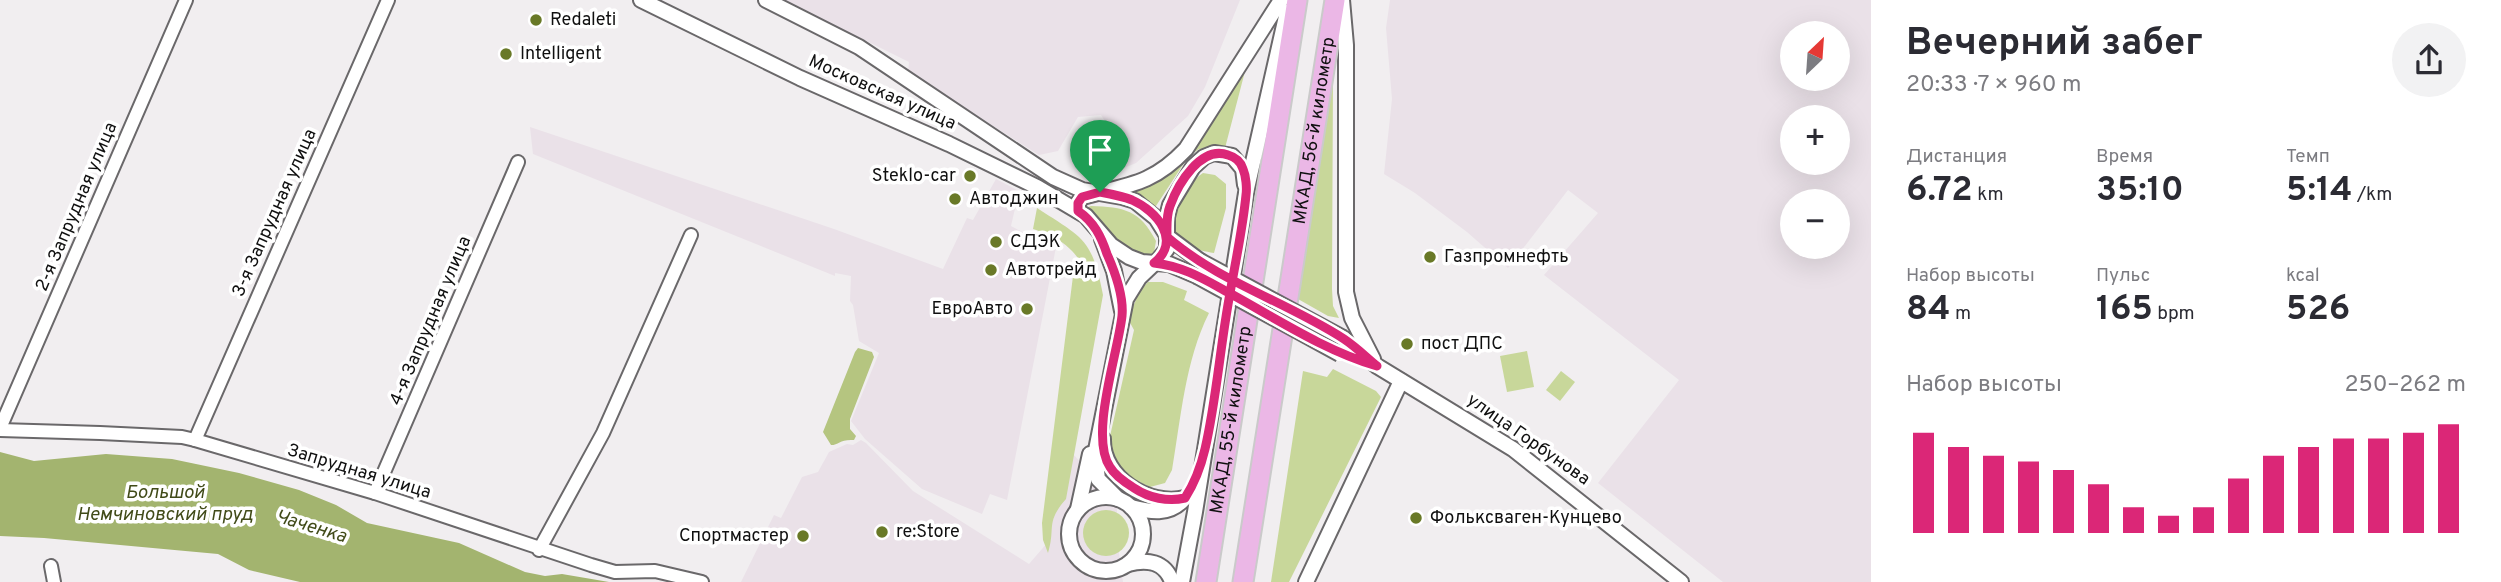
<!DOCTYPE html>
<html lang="ru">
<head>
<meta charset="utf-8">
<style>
  :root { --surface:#fff; --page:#f2f2f3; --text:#2b2b33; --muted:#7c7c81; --accent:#db2777 }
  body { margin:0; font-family:Overpass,sans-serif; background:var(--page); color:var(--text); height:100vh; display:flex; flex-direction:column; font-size:26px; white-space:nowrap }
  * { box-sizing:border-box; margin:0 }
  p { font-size:23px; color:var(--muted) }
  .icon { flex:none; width:38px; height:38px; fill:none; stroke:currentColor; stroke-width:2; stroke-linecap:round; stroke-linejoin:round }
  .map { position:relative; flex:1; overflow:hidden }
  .details { display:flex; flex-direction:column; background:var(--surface); width:630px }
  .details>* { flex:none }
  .needle { width:46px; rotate:25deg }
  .fabs { position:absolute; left:1780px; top:21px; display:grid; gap:14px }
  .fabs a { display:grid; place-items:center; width:70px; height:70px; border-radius:50%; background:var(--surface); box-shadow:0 7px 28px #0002; font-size:35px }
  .pin { position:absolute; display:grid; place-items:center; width:60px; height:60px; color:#fff; margin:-72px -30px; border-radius:50% 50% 50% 0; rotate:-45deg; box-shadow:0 0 7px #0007 }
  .pin .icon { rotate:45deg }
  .round { display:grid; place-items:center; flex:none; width:74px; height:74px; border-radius:37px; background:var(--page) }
  .summary { display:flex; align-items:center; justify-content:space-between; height:119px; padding:0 35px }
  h1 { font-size:38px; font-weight:700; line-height:52px }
  .figures { display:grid; grid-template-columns:repeat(3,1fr); gap:10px; height:119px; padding:7px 35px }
  .figures div { display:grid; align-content:center }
  .figures b { font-size:35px; font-weight:700 }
  .figures small { font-size:19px; font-weight:400 }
  .figures p { font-size:19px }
  .chart { height:196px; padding:14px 35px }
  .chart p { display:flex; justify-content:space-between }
  .chart svg { width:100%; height:126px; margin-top:7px; stroke:var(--accent); stroke-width:6 }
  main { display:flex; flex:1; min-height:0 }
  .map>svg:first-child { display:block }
  .built { fill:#eae1e8; fill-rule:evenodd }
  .green { fill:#c8d79a }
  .forest { fill:#b5c580 }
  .water { fill:#a3b46f }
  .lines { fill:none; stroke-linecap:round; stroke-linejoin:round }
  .minor-casing { stroke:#6a686a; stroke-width:16 }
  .tertiary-casing { stroke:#6a686a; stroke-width:18 }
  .trunk-casing { stroke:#cacaca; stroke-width:23 }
  .minor { stroke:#fff; stroke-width:12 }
  .tertiary { stroke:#fff; stroke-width:14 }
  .trunk { stroke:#ebb7e6; stroke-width:19 }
  .tertiary-bridge-casing { stroke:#6a686a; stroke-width:18; stroke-linecap:butt }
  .tertiary-bridge { stroke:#fff; stroke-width:14 }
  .route-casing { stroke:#fff; stroke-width:14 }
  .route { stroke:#db2777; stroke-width:9 }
  .poi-dot { fill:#697927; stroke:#fff; stroke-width:2.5 }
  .labels { text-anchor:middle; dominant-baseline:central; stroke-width:7; stroke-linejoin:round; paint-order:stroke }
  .poi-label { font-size:18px; fill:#101010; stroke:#fff; text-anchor:start }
  .street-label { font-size:18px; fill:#101010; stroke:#fff }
  .water-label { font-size:19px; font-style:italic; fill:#414b19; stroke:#fff }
</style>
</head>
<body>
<main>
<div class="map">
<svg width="1871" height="582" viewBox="0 0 1871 582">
  <rect width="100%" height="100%" fill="#f1eef0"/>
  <!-- built -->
  <g class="built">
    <path d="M784 0H1240L1205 87 1188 116 1136 163 1106 175 1091 174 1112 132 1101 115 1078 117 1058 151 1039 155 968 110 966 111 908 73 909 62Z"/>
    <path d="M1390 0H1871V582H1723L1598 483 1679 380 1544 275 1598 213 1568 190 1508 268 1467 232 1415 193 1384 174 1392 99 1386 28ZM1792 33H1838V79H1792ZM1792 117H1838V163H1792ZM1792 201H1838V247H1792Z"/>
    <path d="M530 127 834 229 943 269 967 218 973 220 996 179 1019 191 1011 226 1024 233 1057 242 1007 500 990 494 982 514 922 489 865 439 851 421 879 353 859 341 853 305 850 301 851 276 835 273V276L533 154Z"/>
    <path d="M861 440 866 443 913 491 1029 564 1048 542 1045 513 1073 454 1084 466 1117 471V539L1123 582H741L774 515 781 518 802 477 818 472 829 452 847 444 853 445Z"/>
  </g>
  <!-- green -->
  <g class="green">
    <path d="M1249 56 1225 148 1199 149 1188 157 1154 209 1125 193 1161 177Z"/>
    <path d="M1333 74 1332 289 1333 306 1339 318 1328 316 1298 299Z"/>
    <path d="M1203 173 1215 175 1226 184V208L1214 253C1179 247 1160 235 1183 199 1189 190 1193 179 1203 173Z"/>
    <path d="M1091 206C1124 207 1140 210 1156 241L1154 253C1125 262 1101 227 1083 209Z"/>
    <path d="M1037 208C1083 238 1092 238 1103 295L1066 499C1045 523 1056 527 1048 553L1043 540 1042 523 1073 276 1088 274C1073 247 1062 239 1033 229Z"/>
    <path d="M1148 282H1163L1187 291 1184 300 1209 313C1185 361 1181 418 1172 470L1165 483 1150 487C1127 476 1113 472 1108 445L1134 330 1128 319 1140 290Z"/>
    <path d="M1527 351 1534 387 1507 392 1500 356Z"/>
    <path d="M1333 369 1376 391 1381 397 1289 582H1271L1303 371 1327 377Z"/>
    <path d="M1561 371 1575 382 1560 401 1546 390Z"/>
    <circle cx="1106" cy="533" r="23"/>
  </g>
  <!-- forest -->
  <path class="forest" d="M858 348 872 352 874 357 850 419V429L856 436 854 440C840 439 839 445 831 445L823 432 855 352Z"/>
  <!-- water -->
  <path class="water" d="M0 452 34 461 106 454 172 459 239 473 299 490 336 505 367 523 459 543 525 572 545 576 562 574 609 582H300L249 570 218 554 44 538 0 536Z"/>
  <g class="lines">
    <!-- minor casing -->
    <g class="minor-casing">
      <g id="minor">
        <path d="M0 428 186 0"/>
        <path d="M0 430 100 433 182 437 195 440 375 493 591 565 615 572 655 571 702 582"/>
        <path d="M195 440 388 0"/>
        <path d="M375 493 518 162"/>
        <path d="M539 550 603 433 691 235"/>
        <path d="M51 566 54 582"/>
      </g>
    </g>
    <!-- tertiary casing -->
    <g class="tertiary-casing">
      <g id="tertiary">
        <path d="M641 0 800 78 949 144 1037 187 1086 216 1111 245 1129 257 1142 262 1169 264 1197 276"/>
        <path d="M766 0 859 47 1053 177 1082 190 1122 197 1135 201 1156 218 1168 237 1200 261"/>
        <path d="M1342 0 1346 45V292L1352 318 1373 359"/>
        <path d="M1078 211V203L1082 197C1128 185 1152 185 1186 149L1281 0"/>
        <path d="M1102 239 1114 271 1122 311"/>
        <path d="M1343 338 1377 366 1513 449 1681 582"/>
        <path d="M1103 439C1102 478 1149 507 1185 498"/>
        <circle cx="1106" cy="534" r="37"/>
        <path d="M1118 499 1098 479 1095 455 1126 299 1139 278 1159 259 1167 249V217L1170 205 1193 167 1204 157 1214 153 1232 156 1243 169 1245 185"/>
        <path d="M1131 507C1150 512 1169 516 1184 499"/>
        <path d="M1078 509 1090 454"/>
        <path d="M1128 564C1147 559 1165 561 1172 582"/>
        <path d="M1182 582 1195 512 1246 193 1287 12"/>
        <path d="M1306 582 1401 381"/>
      </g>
    </g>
    <!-- trunk casing -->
    <g class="trunk-casing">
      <g id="trunk">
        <path id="s1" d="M1206 582 1297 0"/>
        <path id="s2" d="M1243 582 1335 0"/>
      </g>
    </g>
    <!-- minor -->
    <use href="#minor" class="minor"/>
    <!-- tertiary -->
    <use href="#tertiary" class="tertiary"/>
    <!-- trunk -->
    <use href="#trunk" class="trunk"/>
    <!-- tertiary-bridge casing -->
    <g class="tertiary-bridge-casing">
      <g id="tertiary-bridge">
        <path d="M1200 261 1343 338"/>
        <path d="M1197 276 1340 354"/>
      </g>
    </g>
    <!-- tertiary-bridge -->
    <use href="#tertiary-bridge" class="tertiary-bridge"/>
  </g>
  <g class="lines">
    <!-- route casing -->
    <g class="route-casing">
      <path id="route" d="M1100 192 1082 197 1078 203V211C1094 222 1101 236 1107 254 1115 272 1124 295 1122 316 1118 353 1089 436 1110 467 1115 476 1126 483 1134 488 1149 498 1168 502 1185 498 1194 484 1201 466 1205 449 1215 406 1219 360 1226 317 1232 277 1242 236 1246 195 1247 188 1246 176 1243 169 1241 162 1235 157 1228 155 1201 145 1178 184 1170 206 1166 216 1167 226 1167 237 1219 282 1287 302 1344 339 1356 347 1366 357 1377 366 1326 351 1280 321 1233 295 1207 281 1184 266 1154 263 1182 241 1157 211 1132 200 1122 196 1111 194 1100 192"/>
    </g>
    <!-- route -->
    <use href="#route" class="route"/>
  </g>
  <!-- markers -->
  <g class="poi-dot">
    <circle cx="536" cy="20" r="7"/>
    <circle cx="506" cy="54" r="7"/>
    <circle cx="970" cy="176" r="7"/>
    <circle cx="955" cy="199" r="7"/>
    <circle cx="996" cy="242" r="7"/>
    <circle cx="1430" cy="257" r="7"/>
    <circle cx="991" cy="270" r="7"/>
    <circle cx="1027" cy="309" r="7"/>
    <circle cx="1407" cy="344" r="7"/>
    <circle cx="1416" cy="518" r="7"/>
    <circle cx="882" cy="532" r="7"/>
    <circle cx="803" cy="536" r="7"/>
  </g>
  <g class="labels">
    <!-- poi labels -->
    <g class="poi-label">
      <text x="550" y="20">Redaleti</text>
      <text x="520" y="54">Intelligent</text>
      <text x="956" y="176" text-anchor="end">Steklo-car</text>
      <text x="969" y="199">Автоджин</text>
      <text x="1010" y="242">СДЭК</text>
      <text x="1444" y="257">Газпромнефть</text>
      <text x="1005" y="270">Автотрейд</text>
      <text x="1013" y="309" text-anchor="end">ЕвроАвто</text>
      <text x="1421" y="344">пост ДПС</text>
      <text x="1430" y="518">Фольксваген-Кунцево</text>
      <text x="896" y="532">re:Store</text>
      <text x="789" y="536" text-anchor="end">Спортмастер</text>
    </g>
    <!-- street labels -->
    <g class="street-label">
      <text transform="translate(882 93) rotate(24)">Московская улица</text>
      <text stroke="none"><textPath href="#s2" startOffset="457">МКАД, 56-й километр</textPath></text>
      <text transform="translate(77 207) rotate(-67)">2-я Запрудная улица</text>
      <text transform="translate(275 213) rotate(-66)">3-я Запрудная улица</text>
      <text transform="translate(431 321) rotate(-67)">4-я Запрудная улица</text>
      <text stroke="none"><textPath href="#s1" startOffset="164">МКАД, 55-й километр</textPath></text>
      <text transform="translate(1528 440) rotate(35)">улица Горбунова</text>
      <text transform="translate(359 472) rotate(17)">Запрудная улица</text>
    </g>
    <!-- water labels -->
    <g class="water-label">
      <text x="165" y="493">Большой<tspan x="165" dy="22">Немчиновский пруд</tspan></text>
      <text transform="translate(311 527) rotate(17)">Чаченка</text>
    </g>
  </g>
</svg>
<div class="fabs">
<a><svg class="needle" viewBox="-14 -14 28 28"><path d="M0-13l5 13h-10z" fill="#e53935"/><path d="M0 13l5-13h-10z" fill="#7c7c81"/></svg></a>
<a>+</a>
<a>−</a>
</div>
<div class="pin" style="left:1100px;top:192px;background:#1e9e55"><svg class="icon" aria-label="arrive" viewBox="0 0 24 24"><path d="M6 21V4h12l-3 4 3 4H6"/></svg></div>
</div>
<section class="details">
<div class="summary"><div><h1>Вечерний забег</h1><p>20:33 · 7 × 960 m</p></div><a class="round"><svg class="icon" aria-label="share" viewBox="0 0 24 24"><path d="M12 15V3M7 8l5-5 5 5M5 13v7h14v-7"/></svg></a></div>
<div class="figures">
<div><p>Дистанция</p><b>6.72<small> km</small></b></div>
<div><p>Время</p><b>35:10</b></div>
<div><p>Темп</p><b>5:14<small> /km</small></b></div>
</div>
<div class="figures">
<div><p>Набор высоты</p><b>84<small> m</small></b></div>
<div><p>Пульс</p><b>165<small> bpm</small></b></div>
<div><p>kcal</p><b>526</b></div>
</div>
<div class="chart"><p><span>Набор высоты</span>250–262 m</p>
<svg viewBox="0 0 160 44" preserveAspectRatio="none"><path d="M5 44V9M15 44V14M25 44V17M35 44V19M45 44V22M55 44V27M65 44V35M75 44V38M85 44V35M95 44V25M105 44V17M115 44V14M125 44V11M135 44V11M145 44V9M155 44V6"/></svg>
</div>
</section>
</main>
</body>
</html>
